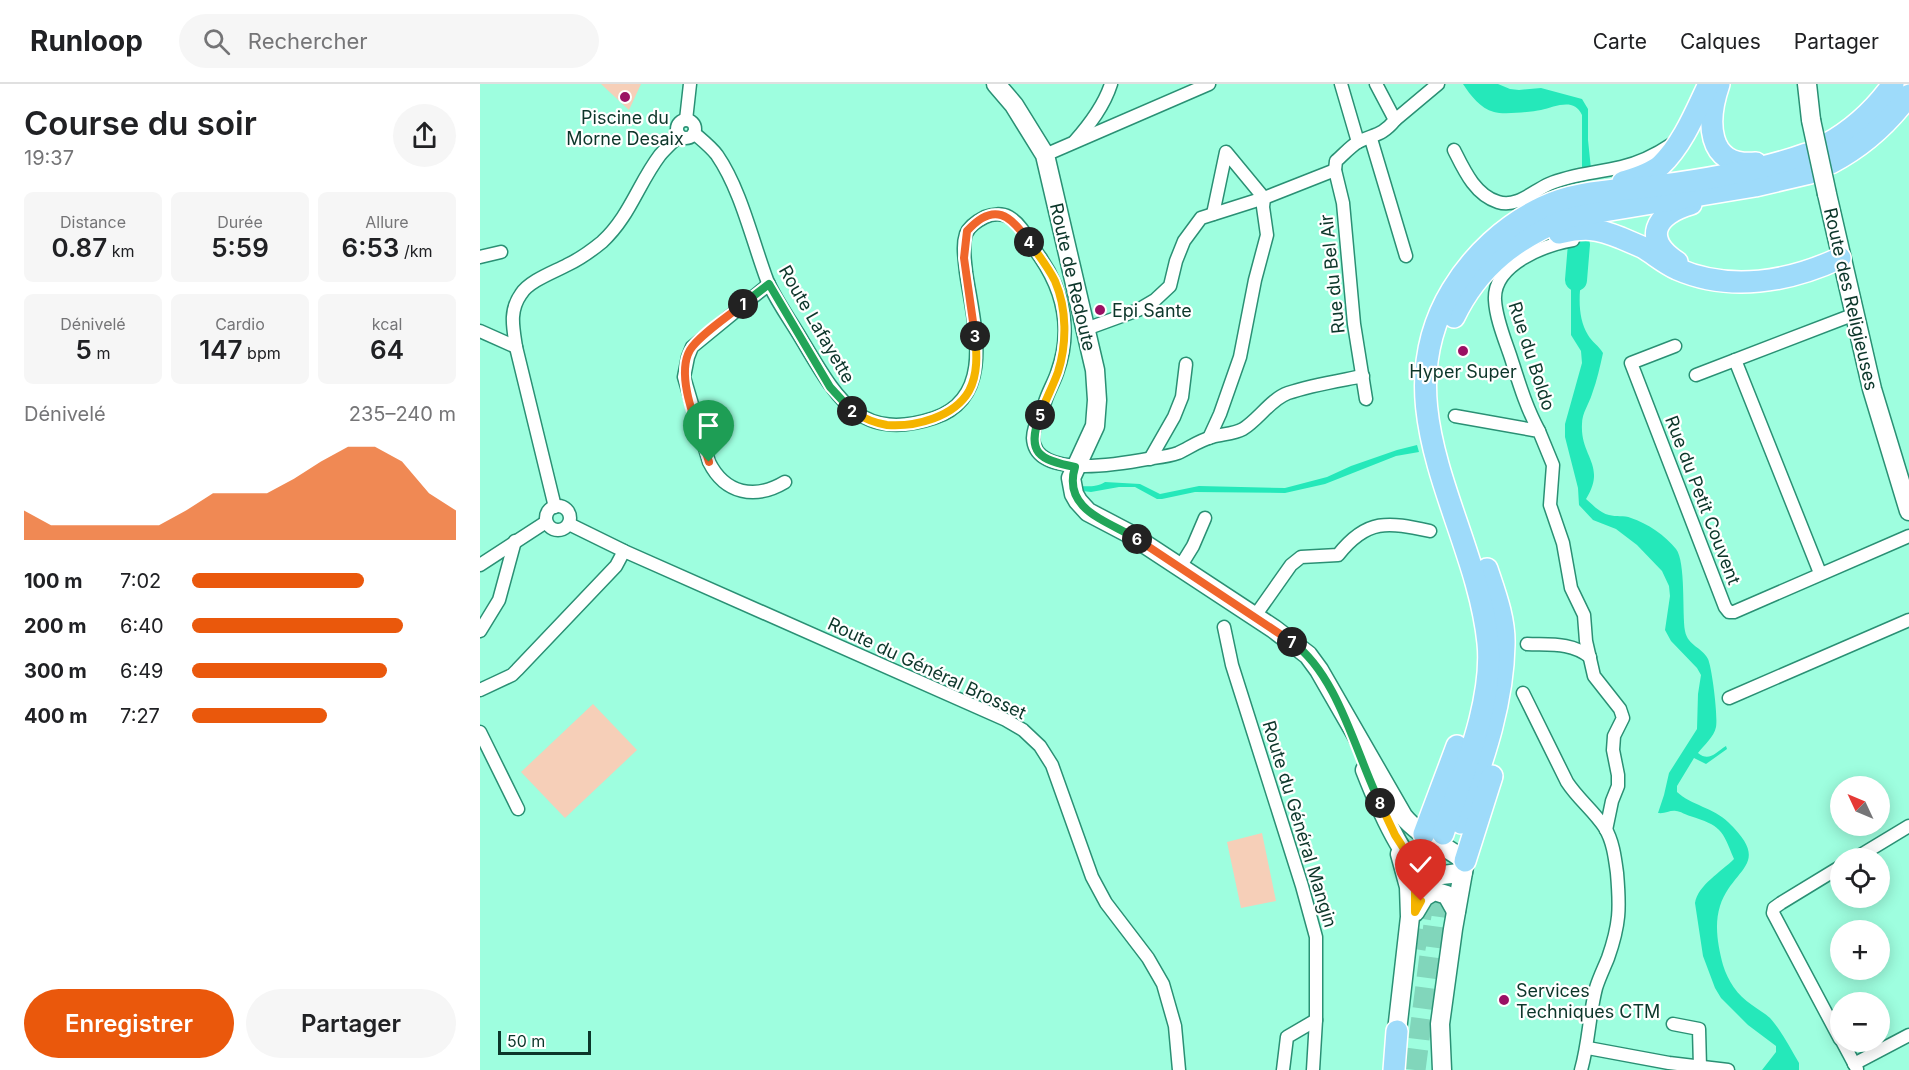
<!DOCTYPE html>
<html lang="fr">
<head>
<meta charset="utf-8">
<style>
  :root { --surface:#fff; --page:#f6f6f6; --text:#202124; --muted:#757577; --line:#e0e0e0; --accent:#ea580c }
  body { margin:0; font-family:Inter,sans-serif; background:var(--page); color:var(--text); height:100vh; display:flex; flex-direction:column; font-size:22px; white-space:nowrap }
  * { box-sizing:border-box; margin:0 }
  p { font-size:20px; color:var(--muted) }
  .icon { flex:none; width:33px; height:33px; fill:none; stroke:currentColor; stroke-width:2; stroke-linecap:round; stroke-linejoin:round }
  .map { position:relative; flex:1; overflow:hidden }
  .panel { display:flex; flex-direction:column; background:var(--surface); width:480px }
  .panel>* { flex:none }
  .needle { width:39px; rotate:314deg }
  .tools { position:absolute; left:1350px; top:692px; display:grid; gap:12px }
  .tools a { display:grid; place-items:center; width:60px; height:60px; border-radius:50%; background:var(--surface); box-shadow:0 3px 15px #0003; font-size:30px }
  .scale { position:absolute; left:18px; bottom:15px; width:93px; box-sizing:border-box; padding-left:6px; border:3px solid #0c362a; border-top:0; font-size:16px; line-height:21px; white-space:nowrap; color:#0c362a; -webkit-text-stroke:4px #fff; paint-order:stroke }
  .pin { position:absolute; display:grid; place-items:center; width:51px; height:51px; color:#fff; margin:-62px -26px; border-radius:50% 50% 50% 0; rotate:-45deg; box-shadow:0 0 6px #0007 }
  .pin .icon { rotate:45deg }
  .km { position:absolute; width:30px; height:30px; margin:-15px; border-radius:50%; background:#222; color:#fff; font-size:16px; line-height:30px; text-align:center }
  .round { display:grid; place-items:center; flex:none; width:63px; height:63px; border-radius:32px; background:var(--page) }
  .headline { display:flex; align-items:center; justify-content:space-between; height:102px; padding:0 24px }
  h1 { font-size:33px; font-weight:600; line-height:45px }
  .stats { display:grid; grid-template-columns:repeat(3,1fr); gap:9px; height:102px; padding:6px 24px }
  .stats div { display:grid; align-content:center; border-radius:9px; background:var(--page); text-align:center }
  .stats b { font-size:26px; font-weight:600 }
  .stats small { font-size:16px; font-weight:400 }
  .stats p { font-size:16px }
  .chart { height:168px; padding:12px 24px }
  .chart p { display:flex; justify-content:space-between }
  .chart svg { width:100%; height:108px; margin-top:6px; fill:var(--accent); opacity:.7 }
  .button { display:flex; gap:12px; margin-top:auto; padding:12px 24px }
  .button a { flex:1; height:69px; border-radius:36px; background:var(--accent); color:#fff; font-size:24px; font-weight:600; line-height:69px; text-align:center }
  .button a+a { background:var(--page); color:var(--text) }
  ul { padding:0 24px; list-style:none; font-size:20px }
  li { display:grid; grid-template-columns:96px 72px 1fr; align-items:center; height:45px }
  li i { height:15px; border-radius:8px; background:var(--accent) }
  header { display:flex; align-items:center; gap:36px; box-sizing:border-box; height:84px; padding:0 30px; background:var(--surface); border-bottom:2px solid var(--line) }
  header strong { font-size:28px }
  nav { display:flex; gap:33px; margin-inline-start:auto; font-size:21px }
  .search { width:420px; height:54px; background:var(--page); display:flex; align-items:center; gap:15px; box-sizing:border-box; padding:0 21px; border-radius:33px; color:var(--muted); font-size:22px }
  main { display:flex; flex:1; min-height:0 }
  .map>svg:first-child { display:block }
  .green { fill:#f6cfb8 }
  .water { fill:#25e8ba }
  .lines { fill:none; stroke-linecap:round; stroke-linejoin:round }
  .river { stroke:#25e8ba; stroke-width:22 }
  .trunk-tunnel { stroke:#81d6bb; stroke-width:21; stroke-dasharray:21 10; stroke-linecap:butt }
  .minor-casing { stroke:#2a9074; stroke-width:15 }
  .secondary-casing { stroke:#2a9074; stroke-width:21 }
  .trunk-casing { stroke:#fff; stroke-width:24 }
  .minor { stroke:#fff; stroke-width:12 }
  .secondary { stroke:#fff; stroke-width:18 }
  .trunk { stroke:#9edbfa; stroke-width:21 }
  .secondary-bridge-casing { stroke:#2a9074; stroke-width:21; stroke-linecap:butt }
  .secondary-bridge { stroke:#fff; stroke-width:18 }
  .split-1-casing { stroke:#fff; stroke-width:12 }
  .split-2-casing { stroke:#fff; stroke-width:12 }
  .split-3-casing { stroke:#fff; stroke-width:12 }
  .split-4-casing { stroke:#fff; stroke-width:12 }
  .split-5-casing { stroke:#fff; stroke-width:12 }
  .split-6-casing { stroke:#fff; stroke-width:12 }
  .split-7-casing { stroke:#fff; stroke-width:12 }
  .split-8-casing { stroke:#fff; stroke-width:12 }
  .split-9-casing { stroke:#fff; stroke-width:12 }
  .split-1 { stroke:#f0652b; stroke-width:8 }
  .split-2 { stroke:#22a559; stroke-width:8 }
  .split-3 { stroke:#f5b400; stroke-width:8 }
  .split-4 { stroke:#f0652b; stroke-width:8 }
  .split-5 { stroke:#f5b400; stroke-width:8 }
  .split-6 { stroke:#22a559; stroke-width:8 }
  .split-7 { stroke:#f0652b; stroke-width:8 }
  .split-8 { stroke:#22a559; stroke-width:8 }
  .split-9 { stroke:#f5b400; stroke-width:8 }
  .poi-dot { fill:#9a1164; stroke:#fff; stroke-width:2 }
  .labels { text-anchor:middle; dominant-baseline:central; stroke-width:4.5; stroke-linejoin:round; paint-order:stroke }
  .poi-label { font-size:18px; fill:#0c362a; stroke:#fff }
  .street-label { font-size:18px; fill:#0c362a; stroke:#fff }
</style>
</head>
<body>
<header>
<strong>Runloop</strong>
<div class="search"><svg class="icon" aria-label="search" viewBox="0 0 24 24"><circle cx="10" cy="10" r="6"/><path d="M15 15l6 6"/></svg>Rechercher</div>
<nav><a>Carte</a><a>Calques</a><a>Partager</a></nav>
</header>
<main>
<section class="panel">
<div class="headline"><div><h1>Course du soir</h1><p>19:37</p></div><a class="round"><svg class="icon" aria-label="share" viewBox="0 0 24 24"><path d="M12 15V3M7 8l5-5 5 5M5 13v7h14v-7"/></svg></a></div>
<div class="stats">
<div><p>Distance</p><b>0.87<small> km</small></b></div>
<div><p>Durée</p><b>5:59</b></div>
<div><p>Allure</p><b>6:53<small> /km</small></b></div>
</div>
<div class="stats">
<div><p>Dénivelé</p><b>5<small> m</small></b></div>
<div><p>Cardio</p><b>147<small> bpm</small></b></div>
<div><p>kcal</p><b>64</b></div>
</div>
<div class="chart"><p><span>Dénivelé</span>235–240 m</p>
<svg viewBox="0 0 160 44" preserveAspectRatio="none"><path d="M0 44V32L10 38L20 38L30 38L40 38L50 38L60 32L70 25L80 25L90 25L100 19L110 12L120 6L130 6L140 12L150 25L160 32V44z"/></svg>
</div>
<ul>
<li><b>100 m</b>7:02<i style="width:65%"></i></li>
<li><b>200 m</b>6:40<i style="width:80%"></i></li>
<li><b>300 m</b>6:49<i style="width:74%"></i></li>
<li><b>400 m</b>7:27<i style="width:51%"></i></li>
</ul>
<div class="button"><a>Enregistrer</a><a>Partager</a></div>
</section>
<div class="map">
<svg width="1429" height="986" viewBox="0 0 1429 986">
  <rect width="100%" height="100%" fill="#9efedf"/>
  <!-- green -->
  <g class="green">
    <path d="M121 0H161L149 26Z"/>
    <path d="M113 620 157 666 85 734 41 688Z"/>
    <path d="M782 749 796 817 761 824 747 758Z"/>
  </g>
  <!-- water -->
  <g class="water">
    <path d="M983 0H1018L1030 5 1039 6 1061 4 1102 15 1108 25V56L1111 85 1102 86V31C1094 13 1075 23 1061 26 1051 28 1023 31 1014 28 1000 24 991 12 983 0Z"/>
    <path d="M1106 165C1102 193 1093 226 1108 251 1112 258 1119 262 1123 269 1120 283 1117 296 1112 310 1109 320 1102 329 1102 340 1100 373 1127 381 1106 415 1113 421 1120 429 1129 431 1136 433 1144 431 1151 434 1167 439 1186 452 1196 465 1206 478 1202 529 1205 547 1208 562 1222 563 1228 575 1232 584 1238 632 1236 643 1234 653 1224 661 1218 669 1229 678 1235 669 1246 662L1247 665 1226 680 1214 674 1197 702V708C1211 721 1234 724 1248 738 1293 781 1253 783 1240 822 1234 841 1238 862 1243 881 1248 897 1257 911 1272 921 1277 925 1285 929 1290 934 1301 946 1310 964 1319 979V986H1282L1296 968V962L1268 941 1241 914 1235 904 1223 872 1215 819C1218 801 1241 788 1254 775 1242 745 1241 742 1210 732 1206 731 1200 727 1196 727 1190 726 1185 730 1178 729L1184 711 1189 689 1217 645 1218 610 1221 591 1217 584 1191 557 1185 546 1190 512 1189 502 1182 487 1157 461 1136 445 1113 436 1099 421 1098 404 1085 353V340L1102 279 1101 267 1091 251V204L1088 178 1092 169Z"/>
    <path d="M937 361 939 368 916 372 845 400 805 409 715 408 682 415H677L655 403H639L611 408 594 406 593 402C604 402 616 404 625 398L660 400 680 410 719 402 805 404 847 393 871 382 917 366Z"/>
  </g>
  <g class="lines">
    <!-- river -->
    <path class="river" d="M1096 196 1099 160"/>
    <!-- trunk-tunnel -->
    <g class="trunk-tunnel">
      <path d="M935 865 947 798 963 750"/>
      <path d="M935 986 959 802"/>
    </g>
    <!-- minor casing -->
    <g class="minor-casing">
      <g id="minor">
        <path d="M861 0 878 58"/>
        <path d="M206 36 210 0"/>
        <path d="M915 36 958 0"/>
        <circle cx="206" cy="45" r="9"/>
        <path d="M214 49C222 56 231 63 237 71 261 106 272 156 287 196 296 217 311 237 322 256 356 312 378 359 454 334 517 313 493 237 486 188 485 176 482 162 486 150 489 142 497 137 505 133 512 130 522 129 529 133 543 141 551 161 560 173 584 208 592 248 577 289 574 298 568 308 565 318 561 329 553 342 553 354 555 397 646 379 673 374 681 373 690 372 698 369 709 364 720 356 732 353 742 350 754 350 763 345 779 335 791 315 808 309 831 301 858 297 883 292"/>
        <path d="M891 55 926 172"/>
        <path d="M595 57C610 40 624 22 631 0"/>
        <path d="M974 66C984 86 995 111 1018 118 1037 124 1053 107 1069 100 1092 90 1117 89 1141 83 1159 79 1177 70 1192 60"/>
        <path d="M565 71 729 0"/>
        <path d="M0 173 21 168"/>
        <path d="M289 200 212 263 208 273 204 293 229 378C245 410 275 416 305 398"/>
        <path d="M606 245 658 226 675 216 690 202 696 177 704 157 721 134 784 114 855 86"/>
        <path d="M0 247 36 263"/>
        <path d="M1195 262 1151 279 1245 523 1249 528H1254L1429 452"/>
        <path d="M1255 276 1340 489"/>
        <path d="M1216 291 1375 230"/>
        <path d="M886 315 874 240 863 119 855 86 856 77C863 71 871 62 878 58 894 50 902 52 915 36L896 0"/>
        <path d="M975 332 1059 347 1073 381 1070 421 1083 459 1091 504 1104 531 1106 557 1114 592 1140 625 1143 634 1134 652 1133 666 1138 691V702L1132 717 1126 746"/>
        <path d="M1059 347C1046 323 1039 299 1031 274 1025 256 1016 235 1015 216 1013 180 1065 161 1093 156"/>
        <path d="M729 354 740 330 760 273 775 196 787 151 783 123 784 114 746 68 733 130"/>
        <path d="M670 375 694 333 702 313 706 280"/>
        <circle cx="78" cy="434" r="12"/>
        <path d="M75 423 36 263C33 243 29 227 41 210 49 197 74 188 87 181 100 175 111 167 122 158 150 132 158 100 180 71 186 64 193 58 199 51"/>
        <path d="M89 440 144 467 526 636 543 646 560 662 572 681 612 793 626 819 668 874 683 900 695 942 699 986"/>
        <path d="M0 481 66 438"/>
        <path d="M700 483 713 462 725 434"/>
        <path d="M775 532 811 481 821 473 858 471C887 434 908 438 950 447"/>
        <path d="M744 543 752 581 822 802 836 853V936L833 986"/>
        <path d="M0 547 19 516 35 457"/>
        <path d="M1047 560C1070 561 1091 558 1110 573"/>
        <path d="M0 606 32 591 37 586 136 482 144 467"/>
        <path d="M1043 609 1087 698C1098 715 1114 727 1125 744 1133 757 1135 774 1137 789 1140 824 1140 840 1128 874 1124 884 1119 894 1116 904 1109 931 1109 958 1101 986"/>
        <path d="M1249 614 1429 536"/>
        <path d="M0 648 38 725"/>
        <path d="M1376 774 1429 742"/>
        <path d="M1360 783 1301 819 1294 824 1293 829 1360 955"/>
        <path d="M1193 940 1219 945 1220 983"/>
        <path d="M1362 957 1377 985"/>
        <path d="M1108 964 1189 979 1248 986"/>
        <path d="M1374 980 1429 951"/>
        <path d="M803 986 807 953 836 936"/>
      </g>
    </g>
    <!-- secondary casing -->
    <g class="secondary-casing">
      <g id="secondary">
        <path d="M516 0 534 21 565 71 615 286 617 316 615 342 591 394 594 410 598 417 608 428 648 449 794 545 828 571 839 586 923 732C939 752 965 761 985 777L973 845 960 940 962 986"/>
        <path d="M1327 0 1331 36"/>
        <path d="M1347 110 1392 305 1429 427"/>
        <path d="M885 686C894 709 921 777 942 787 955 794 969 790 983 788"/>
        <path d="M935 828 944 813 954 807 967 811 976 827"/>
        <path d="M917 947 930 833 929 803 920 770"/>
      </g>
    </g>
    <!-- trunk casing -->
    <g class="trunk-casing">
      <g id="trunk">
        <path d="M1239 0C1227 35 1225 84 1276 79"/>
        <path d="M1347 60C1374 45 1396 24 1413 0"/>
        <path d="M1351 79C1383 62 1408 40 1429 11"/>
        <path d="M1143 98C1156 94 1171 90 1181 81 1203 60 1216 27 1229 0"/>
        <path d="M1079 149C1105 143 1116 144 1141 154 1148 157 1155 160 1162 163 1174 170 1184 179 1197 185 1250 208 1309 198 1360 174"/>
        <path d="M1197 178C1162 155 1175 130 1211 120"/>
        <path d="M974 233C999 181 1037 154 1088 133L1275 102 1330 89"/>
        <path d="M981 739C1001 681 1023 623 1024 561 1025 535 1015 509 1007 485"/>
        <path d="M944 750 977 662"/>
        <path d="M963 750C981 694 1014 618 1008 559 996 439 900 325 972 206 993 171 1025 141 1063 123 1097 106 1138 107 1176 102 1222 96 1282 86 1326 70"/>
        <path d="M985 777 1012 692"/>
        <path d="M914 986 917 947"/>
      </g>
    </g>
    <!-- minor -->
    <use href="#minor" class="minor"/>
    <!-- secondary -->
    <use href="#secondary" class="secondary"/>
    <!-- trunk -->
    <use href="#trunk" class="trunk"/>
    <!-- secondary-bridge casing -->
    <g class="secondary-bridge-casing">
      <path id="secondary-bridge" d="M1331 36 1347 110"/>
    </g>
    <!-- secondary-bridge -->
    <use href="#secondary-bridge" class="secondary-bridge"/>
  </g>
  <g class="lines">
    <!-- split-1 casing -->
    <g class="split-1-casing">
      <path id="split-1" d="M229 378C220 348 194 294 210 266 218 252 250 231 263 220"/>
    </g>
    <!-- split-2 casing -->
    <g class="split-2-casing">
      <path id="split-2" d="M263 220 289 200 350 303 372 327"/>
    </g>
    <!-- split-3 casing -->
    <g class="split-3-casing">
      <path id="split-3" d="M372 327C383 334 394 339 407 341 436 343 474 333 489 307 498 290 497 270 495 252"/>
    </g>
    <!-- split-4 casing -->
    <g class="split-4-casing">
      <path id="split-4" d="M495 252 484 174 487 147C514 117 531 131 549 158"/>
    </g>
    <!-- split-5 casing -->
    <g class="split-5-casing">
      <path id="split-5" d="M549 158C558 170 568 183 575 197 587 225 587 259 578 288 573 302 565 317 560 331"/>
    </g>
    <!-- split-6 casing -->
    <g class="split-6-casing">
      <path id="split-6" d="M560 331C546 369 559 376 595 383 582 426 628 437 657 455"/>
    </g>
    <!-- split-7 casing -->
    <g class="split-7-casing">
      <path id="split-7" d="M657 455 812 558"/>
    </g>
    <!-- split-8 casing -->
    <g class="split-8-casing">
      <path id="split-8" d="M812 558C858 591 876 670 900 719"/>
    </g>
    <!-- split-9 casing -->
    <g class="split-9-casing">
      <path id="split-9" d="M900 719 915 751 935 782V828L941 817"/>
    </g>
    <!-- split-1 -->
    <use href="#split-1" class="split-1"/>
    <!-- split-2 -->
    <use href="#split-2" class="split-2"/>
    <!-- split-3 -->
    <use href="#split-3" class="split-3"/>
    <!-- split-4 -->
    <use href="#split-4" class="split-4"/>
    <!-- split-5 -->
    <use href="#split-5" class="split-5"/>
    <!-- split-6 -->
    <use href="#split-6" class="split-6"/>
    <!-- split-7 -->
    <use href="#split-7" class="split-7"/>
    <!-- split-8 -->
    <use href="#split-8" class="split-8"/>
    <!-- split-9 -->
    <use href="#split-9" class="split-9"/>
  </g>
  <!-- markers -->
  <g class="poi-dot">
    <circle cx="145" cy="13" r="6"/>
    <circle cx="620" cy="226" r="6"/>
    <circle cx="983" cy="267" r="6"/>
    <circle cx="1024" cy="916" r="6"/>
  </g>
  <g class="labels">
    <!-- poi labels -->
    <g class="poi-label">
      <text x="145" y="33">Piscine du<tspan x="145" dy="21">Morne Desaix</tspan></text>
      <text x="632" y="226" text-anchor="start">Epi Sante</text>
      <text x="983" y="287">Hyper Super</text>
      <text x="1036" y="906" text-anchor="start">Services<tspan x="1036" dy="21">Techniques CTM</tspan></text>
    </g>
    <!-- street labels -->
    <g class="street-label">
      <text transform="translate(852 190) rotate(-96)">Rue du Bel Air</text>
      <text transform="translate(593 193) rotate(77)">Route de Redoute</text>
      <text transform="translate(1371 215) rotate(77)">Route des Religieuses</text>
      <text transform="translate(337 240) rotate(60)">Route Lafayette</text>
      <text transform="translate(1052 272) rotate(72)">Rue du Boldo</text>
      <text transform="translate(1223 416) rotate(69)">Rue du Petit Couvent</text>
      <text transform="translate(447 584) rotate(25)">Route du Général Brosset</text>
      <text transform="translate(820 740) rotate(73)">Route du Général Mangin</text>
    </g>
  </g>
</svg>
<div class="tools">
<a><svg class="needle" viewBox="-14 -14 28 28"><path d="M0-13l5 13h-10z" fill="#e53935"/><path d="M0 13l5-13h-10z" fill="#757577"/></svg></a>
<a><svg class="icon" aria-label="locate" viewBox="0 0 24 24"><circle cx="12" cy="12" r="6"/><path d="M12 2v4M12 18v4M2 12h4M18 12h4"/></svg></a>
<a>+</a>
<a>−</a>
</div>
<div class="scale">50 m</div>
<div class="pin" style="left:229px;top:378px;background:#1e9e55"><svg class="icon" aria-label="arrive" viewBox="0 0 24 24"><path d="M6 21V4h12l-3 4 3 4H6"/></svg></div>
<div class="pin" style="left:941px;top:817px;background:#d93025"><svg class="icon" aria-label="check" viewBox="0 0 24 24"><path d="M5 12l5 5 9-10"/></svg></div>
<b class="km" style="left:263px;top:220px">1</b>
<b class="km" style="left:372px;top:327px">2</b>
<b class="km" style="left:495px;top:252px">3</b>
<b class="km" style="left:549px;top:158px">4</b>
<b class="km" style="left:560px;top:331px">5</b>
<b class="km" style="left:657px;top:455px">6</b>
<b class="km" style="left:812px;top:558px">7</b>
<b class="km" style="left:900px;top:719px">8</b>
</div>
</main>
</body>
</html>
